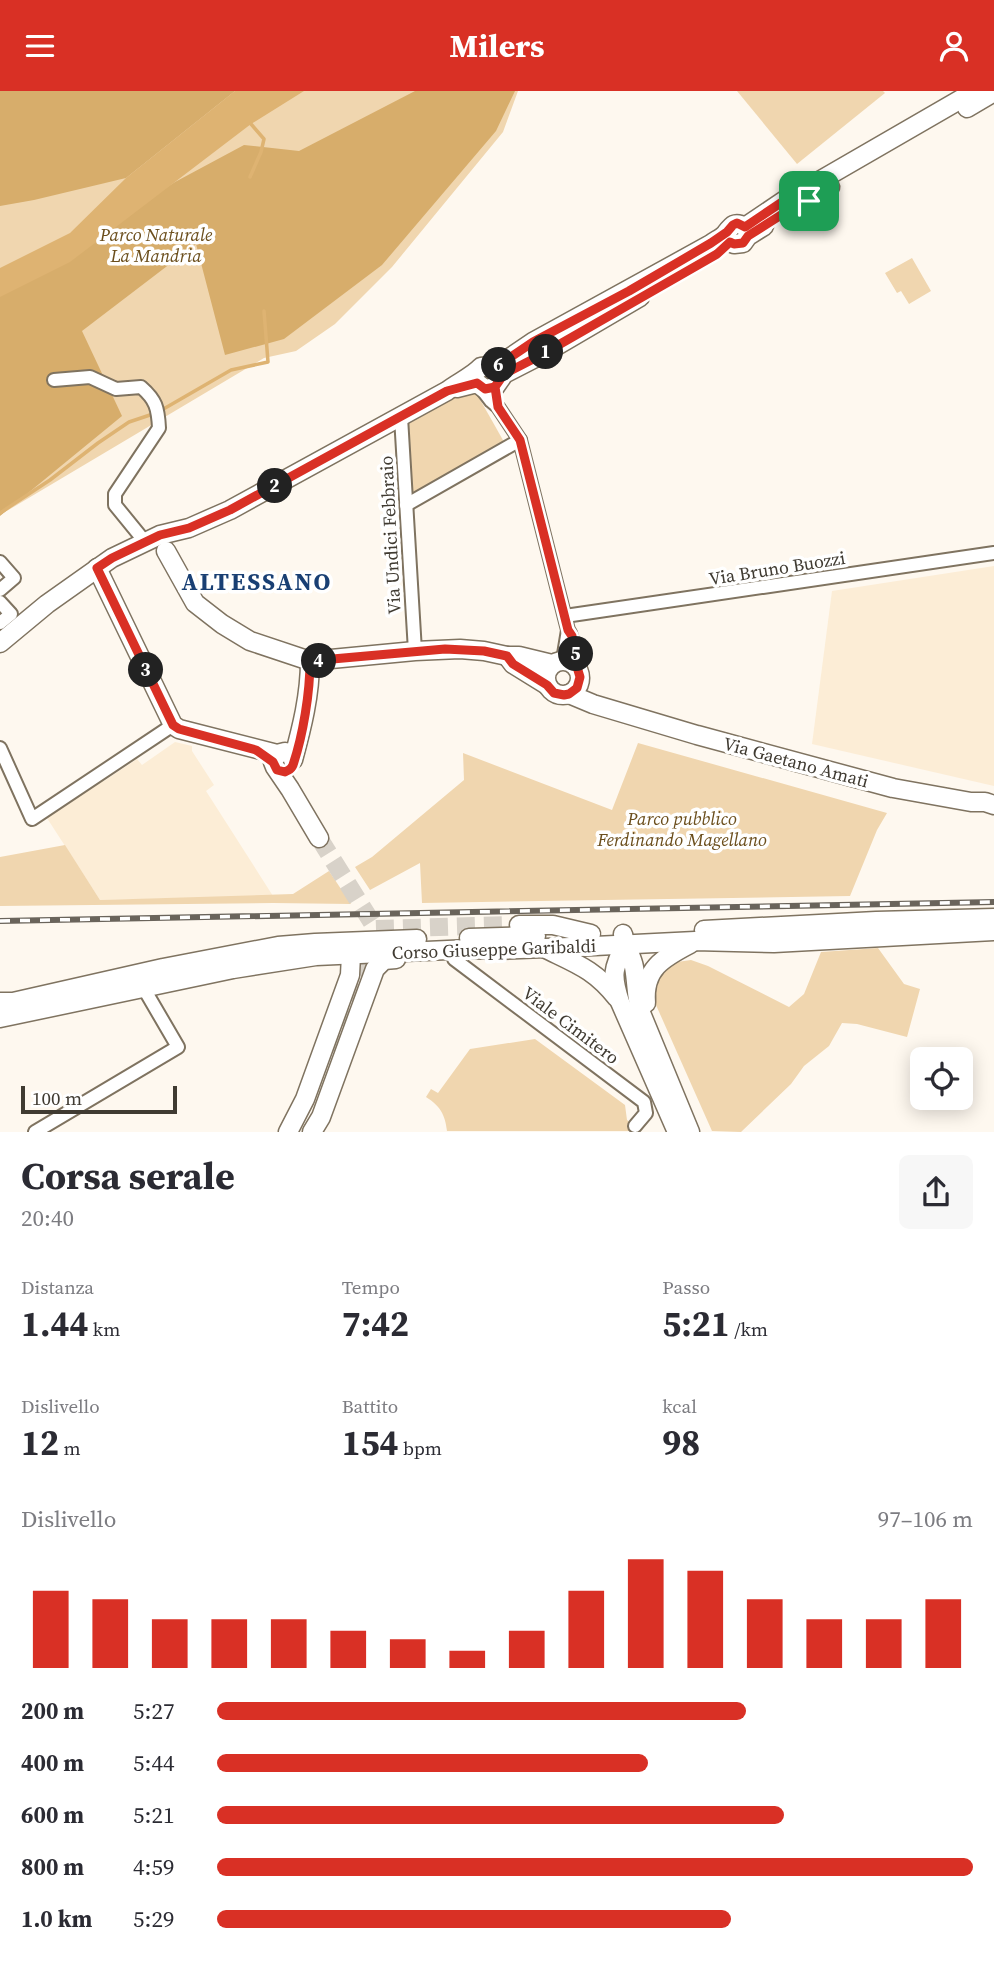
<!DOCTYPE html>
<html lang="it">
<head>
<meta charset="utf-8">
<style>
  :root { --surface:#fff; --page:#f7f7f7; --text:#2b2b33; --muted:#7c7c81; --accent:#d93025 }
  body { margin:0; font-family:"Source Serif 4",serif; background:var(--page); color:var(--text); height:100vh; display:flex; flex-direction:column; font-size:26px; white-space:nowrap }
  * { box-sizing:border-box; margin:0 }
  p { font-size:23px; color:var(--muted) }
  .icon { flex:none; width:38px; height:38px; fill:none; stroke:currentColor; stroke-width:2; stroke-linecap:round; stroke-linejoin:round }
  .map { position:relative; height:1041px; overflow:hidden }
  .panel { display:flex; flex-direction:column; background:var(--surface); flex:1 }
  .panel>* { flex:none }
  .fabs { position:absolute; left:910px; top:956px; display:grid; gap:14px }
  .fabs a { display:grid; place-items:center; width:63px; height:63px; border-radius:10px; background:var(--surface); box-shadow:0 4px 18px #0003; font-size:35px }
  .scale { position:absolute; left:21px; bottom:18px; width:156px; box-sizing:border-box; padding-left:7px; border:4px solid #403b32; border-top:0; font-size:19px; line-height:24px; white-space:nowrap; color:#403b32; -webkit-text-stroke:5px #fff; paint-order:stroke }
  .pin { position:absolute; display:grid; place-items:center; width:60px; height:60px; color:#fff; margin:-30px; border-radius:14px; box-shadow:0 4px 10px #0006 }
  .km { position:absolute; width:35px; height:35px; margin:-18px; border-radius:50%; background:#222; color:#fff; font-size:19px; line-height:35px; text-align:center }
  .round { display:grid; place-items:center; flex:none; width:74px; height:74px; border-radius:10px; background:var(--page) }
  .overview { display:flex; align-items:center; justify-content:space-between; height:119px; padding:0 21px }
  h1 { font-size:38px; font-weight:700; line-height:52px }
  .figures { display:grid; grid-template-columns:repeat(3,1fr); gap:10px; height:119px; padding:7px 21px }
  .figures div { display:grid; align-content:center }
  .figures b { font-size:35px; font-weight:700 }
  .figures small { font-size:19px; font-weight:400 }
  .figures p { font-size:19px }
  .chart { height:196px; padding:14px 21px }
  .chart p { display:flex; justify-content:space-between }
  .chart svg { width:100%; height:126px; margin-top:7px; stroke:var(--accent); stroke-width:6 }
  ul { padding:0 21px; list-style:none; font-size:23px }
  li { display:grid; grid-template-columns:112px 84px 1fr; align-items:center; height:52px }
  li i { height:18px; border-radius:9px; background:var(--accent) }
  header { display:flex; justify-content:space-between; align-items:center; height:91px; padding:0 21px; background:var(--accent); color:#fff; font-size:32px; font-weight:700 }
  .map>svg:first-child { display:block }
  .built { fill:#fcedd6 }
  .green { fill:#f0d6af }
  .forest { fill:#d7ad6b }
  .water { fill:#deb372 }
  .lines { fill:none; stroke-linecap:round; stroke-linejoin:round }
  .stream { stroke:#deb372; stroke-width:3.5 }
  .secondary-tunnel { stroke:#d8d2c9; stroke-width:18; stroke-dasharray:18 9; stroke-linecap:butt }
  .street-casing { stroke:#7f7360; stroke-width:16 }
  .secondary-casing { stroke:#7f7360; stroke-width:21 }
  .street { stroke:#fff; stroke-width:12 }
  .secondary { stroke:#fff; stroke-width:18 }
  .rail-casing { stroke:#6a645b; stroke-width:6 }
  .rail { stroke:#fff; stroke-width:3.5; stroke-dasharray:10; stroke-linecap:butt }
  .route-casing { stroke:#fff; stroke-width:14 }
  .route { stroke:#d93025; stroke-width:9 }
  .labels { text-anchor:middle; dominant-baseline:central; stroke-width:7; stroke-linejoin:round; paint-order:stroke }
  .park-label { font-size:18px; font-style:italic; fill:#6b4e1c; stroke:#fff }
  .street-label { font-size:18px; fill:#403b32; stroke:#fff }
  .district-label { font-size:24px; font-weight:bold; letter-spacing:2px; fill:#193f73; stroke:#fff }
</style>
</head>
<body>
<header><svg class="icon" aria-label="menu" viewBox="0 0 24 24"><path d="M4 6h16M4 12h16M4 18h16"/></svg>Milers<svg class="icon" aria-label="person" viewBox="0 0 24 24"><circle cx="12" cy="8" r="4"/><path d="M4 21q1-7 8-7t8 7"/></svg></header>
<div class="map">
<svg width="994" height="1041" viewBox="0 0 994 1041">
  <rect width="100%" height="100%" fill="#fef8ef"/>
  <!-- built -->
  <g class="built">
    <path d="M994 475V695L812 653 832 500Z"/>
    <path d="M175 651 192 655V660L214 694 206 700 273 805 100 809 45 724 100 688 104 690 137 668 142 674Z"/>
  </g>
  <!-- green -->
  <g class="green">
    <path d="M0 0H518L503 41 392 176 335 233 296 260 264 267 0 424Z"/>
    <path d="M737 0H883L885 2 797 73Z"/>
    <path d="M912 167 931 200 909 213 901 200 897 202 885 182Z"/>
    <path d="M473 296 504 351 420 405 411 400 409 332Z"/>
    <path d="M638 652 887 722 877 739 850 805 422 812 420 772 370 799 355 776 372 766 464 689 463 662 612 719Z"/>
    <path d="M65 754 100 809 293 803 329 780 351 813 273 812 0 815V766Z"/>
    <path d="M878 857 904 893 920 898 907 946 857 933 842 932 829 955 804 975 791 993 741 1041 712 1040 652 905 657 886 663 878 677 871 691 869 708 875 789 916 804 903 821 861Z"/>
    <path d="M535 948 625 1014 627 1029 642 1040H447C445 1023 440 1015 426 1006L431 998 438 1002 470 958Z"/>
  </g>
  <!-- forest -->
  <g class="forest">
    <path d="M0 0H235L126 87 34 109 0 115Z"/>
    <path d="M415 0H515L496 40 382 174 284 248 225 264 196 153 82 240 122 325 0 425V204L175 91 244 54 299 60Z"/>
  </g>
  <!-- water -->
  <path class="water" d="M235 0H304L251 33 70 171 0 206V177L70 142 126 87Z"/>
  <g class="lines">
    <!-- stream -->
    <g class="stream">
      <path d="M250 86 261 61 264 48 251 33"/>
      <path d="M160 320 231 279 268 271 264 220"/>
      <path d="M0 422 50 389 98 352 129 331 153 323"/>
    </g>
    <!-- secondary-tunnel -->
    <g class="secondary-tunnel">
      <path d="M319 747 376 838"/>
      <path d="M376 838 508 834"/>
      <path d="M334 961 372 851"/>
    </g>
    <!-- street casing -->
    <g class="street-casing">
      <g id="street">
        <path d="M54 289 90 286 116 298 141 296C156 309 158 317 159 337L115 403V414L146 452"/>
        <path d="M481 297 491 310 498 316 520 349 568 539 563 569"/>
        <path d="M401 326 415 560"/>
        <path d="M406 414 520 349"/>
        <path d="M0 471 14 487 0 499"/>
        <path d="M0 511 11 523 0 532"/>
        <path d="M565 525 994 462"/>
        <path d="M570 542 577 566V576"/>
        <path d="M0 657 32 728 173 634"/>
        <path d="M454 868 644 1011 646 1022 635 1035"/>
        <path d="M35 1041 178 956 143 896"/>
      </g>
    </g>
    <!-- secondary casing -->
    <g class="secondary-casing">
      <g id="secondary">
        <path d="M967 17 994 1"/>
        <path d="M792 117 797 119 802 118 813 106 830 96"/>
        <path d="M745 136 788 107C792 95 804 98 814 93L975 0"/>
        <path d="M730 151 734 153 743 152 748 145 764 135"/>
        <path d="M457 297 477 292 485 298 495 296 504 283 541 264 640 206"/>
        <path d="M166 460 195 512 222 533 250 550 310 570 415 560 460 558 484 560 507 565H519L552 573"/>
        <path d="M97 477 173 634 179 638 277 663 285 661"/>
        <path d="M0 552 47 513 112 467 160 444 189 437 230 419 447 300C457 292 473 285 481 276L499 274 533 251 711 153C716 149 722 147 726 142 732 134 735 130 745 136"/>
        <path d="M507 565 513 573 547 594"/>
        <circle cx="563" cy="587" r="17"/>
        <path d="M569 603 593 613 697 644 893 697 971 711H985L994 714"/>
        <path d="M277 663 273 671 275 676 290 698 319 747"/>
        <path d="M293 669C302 636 310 604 310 570"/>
        <path d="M519 834H553L591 843"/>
        <path d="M704 839 876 830 994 827"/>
        <path d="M623 843C625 855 632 865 634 876 637 892 636 907 641 922L690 1041"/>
        <path d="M469 847 536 845"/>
        <path d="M625 853C613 879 611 883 620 911L677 1041"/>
        <path d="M546 858C577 873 595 879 617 907"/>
        <path d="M0 911H13L163 877 278 855 315 852 417 848"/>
        <path d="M646 912C643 878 663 867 690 853"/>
        <path d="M0 927 233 878 316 865 470 858 497 859 595 855 695 850 774 852 994 840"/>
        <path d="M288 1041 305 1008 350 884 351 864"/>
        <path d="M312 1041 321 1026 375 878 384 869 396 868"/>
      </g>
    </g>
    <!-- street -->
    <use href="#street" class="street"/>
    <!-- secondary -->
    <use href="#secondary" class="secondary"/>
    <!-- rail casing -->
    <g class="rail-casing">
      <path id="rail" d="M0 830 994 811"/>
    </g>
    <!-- rail -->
    <use href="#rail" class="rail"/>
  </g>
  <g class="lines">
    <!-- route casing -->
    <g class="route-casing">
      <path id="route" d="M809 110C805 118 800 120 792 117L748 145 743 152 734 153 730 151 717 163 541 264 504 283 495 296 485 298 477 292 447 300 230 419 189 437 160 444 112 467 97 477 173 634 179 638 256 659 273 671 277 679 285 681C290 678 291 679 293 674 303 644 310 602 310 570L445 558 484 560 507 565 513 573 547 594 554 602 564 604 569 603 577 597 580 586 577 576 572 545 568 539 520 349 498 316 495 296C501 288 500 282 493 276L499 274 533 251 629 200 711 152 727 141 733 134 737 132 745 136 788 107C791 98 798 95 807 101L809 110"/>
    </g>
    <!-- route -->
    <use href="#route" class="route"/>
  </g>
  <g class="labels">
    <!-- park labels -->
    <g class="park-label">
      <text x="156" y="143">Parco Naturale<tspan x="156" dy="21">La Mandria</tspan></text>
      <text x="682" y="727">Parco pubblico<tspan x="682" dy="21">Ferdinando Magellano</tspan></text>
    </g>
    <!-- street labels -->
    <g class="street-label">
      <text transform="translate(390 444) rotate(-93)">Via Undici Febbraio</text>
      <text transform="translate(777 477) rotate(-9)">Via Bruno Buozzi</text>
      <text transform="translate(796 671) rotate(15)">Via Gaetano Amati</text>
      <text transform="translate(494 858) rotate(-2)">Corso Giuseppe Garibaldi</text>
      <text transform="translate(571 934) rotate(37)">Viale Cimitero</text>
    </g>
    <!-- district labels -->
    <g class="district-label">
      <text x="257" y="490">ALTESSANO</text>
    </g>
  </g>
</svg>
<div class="fabs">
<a><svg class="icon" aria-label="locate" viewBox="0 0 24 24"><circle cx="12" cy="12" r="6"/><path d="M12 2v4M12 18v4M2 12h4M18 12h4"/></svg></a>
</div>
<div class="scale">100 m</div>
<div class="pin" style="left:809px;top:110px;background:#1e9e55"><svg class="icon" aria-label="arrive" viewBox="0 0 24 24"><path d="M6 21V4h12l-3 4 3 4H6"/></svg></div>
<b class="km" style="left:546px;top:261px">1</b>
<b class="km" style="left:275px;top:395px">2</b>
<b class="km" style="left:146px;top:579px">3</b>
<b class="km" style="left:319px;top:570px">4</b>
<b class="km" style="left:576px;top:563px">5</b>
<b class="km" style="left:499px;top:274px">6</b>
</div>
<section class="panel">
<div class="overview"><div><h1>Corsa serale</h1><p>20:40</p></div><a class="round"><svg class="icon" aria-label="share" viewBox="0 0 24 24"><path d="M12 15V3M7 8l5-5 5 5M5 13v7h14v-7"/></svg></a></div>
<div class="figures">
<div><p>Distanza</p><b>1.44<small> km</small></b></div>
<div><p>Tempo</p><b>7:42</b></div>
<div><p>Passo</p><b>5:21<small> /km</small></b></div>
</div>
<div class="figures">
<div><p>Dislivello</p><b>12<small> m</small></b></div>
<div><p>Battito</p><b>154<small> bpm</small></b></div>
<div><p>kcal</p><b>98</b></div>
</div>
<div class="chart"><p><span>Dislivello</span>97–106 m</p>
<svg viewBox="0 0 160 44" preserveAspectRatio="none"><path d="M5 44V17M15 44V20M25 44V27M35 44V27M45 44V27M55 44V31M65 44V34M75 44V38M85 44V31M95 44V17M105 44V6M115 44V10M125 44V20M135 44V27M145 44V27M155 44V20"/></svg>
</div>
<ul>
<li><b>200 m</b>5:27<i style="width:70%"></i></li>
<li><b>400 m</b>5:44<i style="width:57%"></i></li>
<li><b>600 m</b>5:21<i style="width:75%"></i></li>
<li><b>800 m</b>4:59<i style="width:100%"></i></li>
<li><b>1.0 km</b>5:29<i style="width:68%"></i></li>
</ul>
</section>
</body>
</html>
